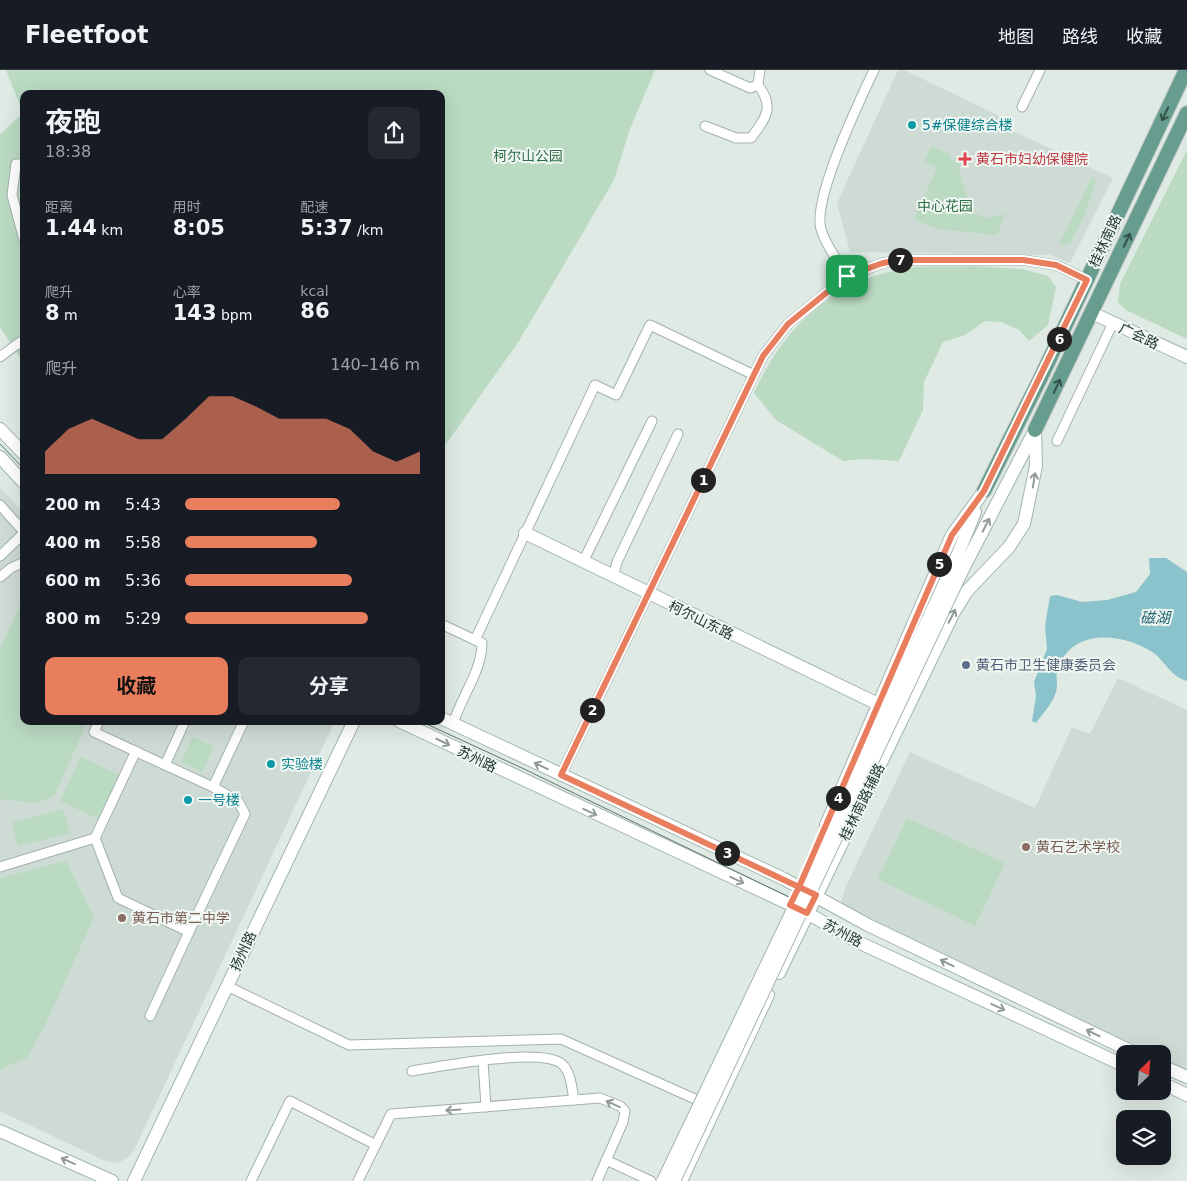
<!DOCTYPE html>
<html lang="zh">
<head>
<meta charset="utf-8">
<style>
  :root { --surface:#171b24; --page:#242831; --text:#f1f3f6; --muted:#9ea1a6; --line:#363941; --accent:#e97e5f }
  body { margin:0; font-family:"DejaVu Sans","Noto Sans SC",sans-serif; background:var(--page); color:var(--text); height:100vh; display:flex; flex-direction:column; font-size:19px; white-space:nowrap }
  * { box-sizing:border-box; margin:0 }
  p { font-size:16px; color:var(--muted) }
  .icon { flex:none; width:28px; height:28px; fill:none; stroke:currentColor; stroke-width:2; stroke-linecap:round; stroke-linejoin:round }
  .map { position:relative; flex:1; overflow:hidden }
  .side { position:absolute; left:20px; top:20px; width:425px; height:635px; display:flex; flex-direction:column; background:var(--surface); border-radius:10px; box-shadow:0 5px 20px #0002 }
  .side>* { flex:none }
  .needle { width:32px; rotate:25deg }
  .fabs { position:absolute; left:1116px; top:975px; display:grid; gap:10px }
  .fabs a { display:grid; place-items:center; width:55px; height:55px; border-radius:10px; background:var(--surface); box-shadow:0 5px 20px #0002; font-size:25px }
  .pin { position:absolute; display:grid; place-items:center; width:42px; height:42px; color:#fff; margin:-21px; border-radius:10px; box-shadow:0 2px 8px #0006 }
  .km { position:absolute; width:25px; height:25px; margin:-12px; border-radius:50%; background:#222; color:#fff; font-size:14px; line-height:25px; text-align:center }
  .round { display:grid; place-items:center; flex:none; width:52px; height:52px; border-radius:10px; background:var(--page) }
  .overview { display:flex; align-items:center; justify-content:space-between; height:85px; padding:0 25px }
  h1 { font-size:28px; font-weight:700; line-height:38px }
  .stats { display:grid; grid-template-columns:repeat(3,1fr); gap:8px; height:85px; padding:5px 25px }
  .stats div { display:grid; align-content:center }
  .stats b { font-size:21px; font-weight:700 }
  .stats small { font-size:14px; font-weight:400 }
  .stats p { font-size:14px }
  .chart { height:140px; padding:10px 25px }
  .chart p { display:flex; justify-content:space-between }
  .chart svg { width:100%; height:90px; margin-top:5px; fill:var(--accent); opacity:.7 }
  .action { display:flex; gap:10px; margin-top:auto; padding:10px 25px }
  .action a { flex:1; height:58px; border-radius:10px; background:var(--accent); color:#111; font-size:20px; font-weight:700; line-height:58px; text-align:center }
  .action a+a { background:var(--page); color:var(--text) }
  ul { padding:0 25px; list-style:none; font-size:16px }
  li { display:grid; grid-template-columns:80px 60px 1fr; align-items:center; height:38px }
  li i { height:12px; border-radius:6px; background:var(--accent) }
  header { display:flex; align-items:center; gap:30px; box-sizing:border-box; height:70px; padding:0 25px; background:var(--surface); border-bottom:1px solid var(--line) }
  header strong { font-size:24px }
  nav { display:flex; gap:28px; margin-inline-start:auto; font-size:18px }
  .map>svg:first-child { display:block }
  .built { fill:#cedad4 }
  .green { fill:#badac2 }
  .water { fill:#8bc3cc }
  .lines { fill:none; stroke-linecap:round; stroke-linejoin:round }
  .street-casing { stroke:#a3b1ac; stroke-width:11 }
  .secondary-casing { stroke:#a0b5ad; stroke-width:14 }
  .primary-casing { stroke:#bdc4c2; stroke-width:16 }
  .street { stroke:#fff; stroke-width:9 }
  .secondary { stroke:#fff; stroke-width:12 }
  .primary { stroke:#679d8e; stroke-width:14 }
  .tram { stroke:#5c756e; stroke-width:1 }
  .secondary-bridge-casing { stroke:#a0b5ad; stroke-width:14; stroke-linecap:butt }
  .secondary-bridge { stroke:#fff; stroke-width:12 }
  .oneway { stroke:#335249 }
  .oneway2 { stroke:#909c98 }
  .route-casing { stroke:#fff; stroke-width:10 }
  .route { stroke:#e97e5f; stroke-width:6 }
  .culture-dot { fill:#0f9aa8; stroke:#f0f7f3; stroke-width:2 }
  .health-dot { fill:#e0444e; stroke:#f0f7f3; stroke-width:2 }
  .service-dot { fill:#5c6f8a; stroke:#f0f7f3; stroke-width:2 }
  .education-dot { fill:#8d6e63; stroke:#f0f7f3; stroke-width:2 }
  .labels { text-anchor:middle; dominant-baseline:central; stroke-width:4; stroke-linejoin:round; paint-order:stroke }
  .culture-label { font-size:14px; fill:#0d838f; stroke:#f0f7f3; text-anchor:start }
  .park-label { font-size:14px; fill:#2f6d46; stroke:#f0f7f3 }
  .health-label { font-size:14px; fill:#be3a42; stroke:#f0f7f3; text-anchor:start }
  .street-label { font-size:14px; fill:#223932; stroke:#f0f7f3 }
  .service-label { font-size:14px; fill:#4e5e75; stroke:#f0f7f3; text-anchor:start }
  .education-label { font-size:14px; fill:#785e54; stroke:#f0f7f3; text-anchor:start }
  .water-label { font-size:15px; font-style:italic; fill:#206571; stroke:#f0f7f3 }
</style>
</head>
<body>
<header>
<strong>Fleetfoot</strong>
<nav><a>地图</a><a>路线</a><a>收藏</a></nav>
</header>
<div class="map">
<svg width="1187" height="1111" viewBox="0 0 1187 1111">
  <rect width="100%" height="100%" fill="#e0eae5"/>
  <!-- built -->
  <g class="built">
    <path d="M898 0H904L1010 51 1007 58 1113 108 1070 193 1050 185 850 182 837 133Z"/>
    <path d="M0 417 24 444V651H335L135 1078 128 1088 117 1093 105 1091 0 1041Z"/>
    <path d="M1118 608 1187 640V1006L1163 994 1162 984H1141L840 835 846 816 910 682 1035 738 1072 657 1090 664Z"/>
  </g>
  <!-- green -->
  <g class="green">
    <path d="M6 0H655L630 59 614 110 519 271 441 381V24H24V294L0 257V64L23 43Z"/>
    <path d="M932 76 951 85 950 89 961 94 959 102 972 142 985 148 1005 144 997 165 938 159 914 149 937 98 924 91Z"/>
    <path d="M1187 80V269L1126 240 1118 232 1120 214Z"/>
    <path d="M1092 107 1096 111 1085 144 1070 173 1059 175Z"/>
    <path d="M974 196 1022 199 1048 206 1056 217 1048 255 1029 271 1019 260 1001 252 985 251 965 265 943 272 924 312 923 340 899 391 864 389 843 391 776 350 754 323C783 257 836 208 909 198 930 195 953 197 974 196Z"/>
    <path d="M24 528V651H88L54 726 36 733 0 729V578Z"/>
    <path d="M193 667 214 677 202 702 181 692Z"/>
    <path d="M81 687 122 706 101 750 60 731Z"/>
    <path d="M63 739 70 763 18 776 12 753Z"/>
    <path d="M907 748 1005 793 975 856 878 809Z"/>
    <path d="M66 791 94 847 46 953 27 988 3 998 0 1002V808Z"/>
  </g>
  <!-- water -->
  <path class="water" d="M1149 488H1166L1187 502V611C1170 607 1163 587 1149 580 1120 563 1075 559 1059 595 1055 603 1057 608 1057 617 1056 630 1043 643 1036 653L1032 651 1036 626 1034 612 1047 579 1045 556 1050 526 1057 525 1082 532 1107 530 1136 522 1150 504Z"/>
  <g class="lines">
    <!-- street casing -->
    <g class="street-casing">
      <g id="street">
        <path d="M710 0 750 18 758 15"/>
        <path d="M1022 37 1040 0"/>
        <path d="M705 56 736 68H751C766 48 775 37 758 15L760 0"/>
        <path d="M24 99 23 94H16L12 125 24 170"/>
        <path d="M847 206C839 192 825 175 821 159 812 129 860 30 874 0"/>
        <path d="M0 287 20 272 24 277"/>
        <path d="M1057 371 1113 253"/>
        <path d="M0 435 24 462"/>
        <path d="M0 486 24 463"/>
        <path d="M583 492 652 351"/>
        <path d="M0 507 11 498 24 492"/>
        <path d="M613 507 617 492 678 364"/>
        <path d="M441 554 475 570"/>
        <path d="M99 651 94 662 165 695"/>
        <path d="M185 651 165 695 213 717 244 651"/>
        <path d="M453 654C461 627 482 601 482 573L475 570 595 315 616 325 650 255 754 305"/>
        <path d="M561 705 763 286 788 254 847 206 883 193 900 190H1023L1056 195 1087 210"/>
        <path d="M95 768 118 828 189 862 245 744 238 731 213 717"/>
        <path d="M0 797 95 768 136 681"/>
        <path d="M227 916 349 975 561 969 695 1029"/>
        <path d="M150 946 189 862"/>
        <path d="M483 991 486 1037"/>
        <path d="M412 1001C441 996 540 977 562 994 571 1002 572 1019 574 1030"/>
        <path d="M606 1090 651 1111"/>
        <path d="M251 1111 290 1031 376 1075"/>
        <path d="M358 1111 391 1044 600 1028 620 1036 625 1041 623 1052 597 1111"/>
      </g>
    </g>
    <!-- secondary casing -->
    <g class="secondary-casing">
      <g id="secondary">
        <path d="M1092 243 1187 287"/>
        <path d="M0 359 24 384"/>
        <path d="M0 387 24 413"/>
        <path d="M525 463 878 634"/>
        <path d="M955 491 975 442"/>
        <path d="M963 499 1035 360"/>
        <path d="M441 648 784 809 868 855 1137 984"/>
        <path d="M399 651 800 839 858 872 1125 996"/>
        <path d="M826 755 952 465 984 421"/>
        <path d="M779 903 954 542 967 521 1009 477 1024 454 1036 396 1035 360"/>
        <path d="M1162 996 1187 1007"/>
        <path d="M1162 1013 1187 1025"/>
        <path d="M0 1061 112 1111"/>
        <path d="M134 1111 354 651"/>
        <path d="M681 1111 768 925"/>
      </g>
    </g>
    <!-- primary casing -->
    <g class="primary-casing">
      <g id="primary">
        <path d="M1035 360 1187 43"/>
        <path d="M984 421 1041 307 1186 0"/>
      </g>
    </g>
    <!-- street -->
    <use href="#street" class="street"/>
    <!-- secondary -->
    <use href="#secondary" class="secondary"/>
    <!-- primary -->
    <use href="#primary" class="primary"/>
    <!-- tram -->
    <g class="tram">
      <path d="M0 374 24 399"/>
      <path d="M420 651 522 698 797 831V838L786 865 668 1111"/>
    </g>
    <!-- secondary-bridge casing -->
    <g class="secondary-bridge-casing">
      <g id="secondary-bridge">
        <path d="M663 1111 800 825 955 491"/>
        <path d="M674 1111 963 499"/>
      </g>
    </g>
    <!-- secondary-bridge -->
    <use href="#secondary-bridge" class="secondary-bridge"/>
  </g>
  <!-- one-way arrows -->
  <defs><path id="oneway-shaft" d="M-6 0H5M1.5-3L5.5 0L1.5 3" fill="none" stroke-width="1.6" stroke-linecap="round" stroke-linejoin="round" transform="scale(1.25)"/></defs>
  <g class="oneway">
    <use href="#oneway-shaft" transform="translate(1165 44) rotate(115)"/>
    <use href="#oneway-shaft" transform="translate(1127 170) rotate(-65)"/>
    <use href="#oneway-shaft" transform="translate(1057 316) rotate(-65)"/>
  </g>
  <g class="oneway2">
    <use href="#oneway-shaft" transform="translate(1034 410) rotate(-81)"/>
    <use href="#oneway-shaft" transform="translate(986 455) rotate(-63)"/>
    <use href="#oneway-shaft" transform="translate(952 546) rotate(-63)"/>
    <use href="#oneway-shaft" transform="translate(443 672) rotate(26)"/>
    <use href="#oneway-shaft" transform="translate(541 696) rotate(-155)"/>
    <use href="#oneway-shaft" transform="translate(590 742) rotate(25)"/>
    <use href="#oneway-shaft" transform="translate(737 810) rotate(25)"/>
    <use href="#oneway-shaft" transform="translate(947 893) rotate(-154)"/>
    <use href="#oneway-shaft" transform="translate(998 937) rotate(25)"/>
    <use href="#oneway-shaft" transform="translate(1093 963) rotate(-154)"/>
    <use href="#oneway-shaft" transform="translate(613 1034) rotate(-156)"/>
    <use href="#oneway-shaft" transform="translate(453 1040) rotate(176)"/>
    <use href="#oneway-shaft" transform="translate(68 1091) rotate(-156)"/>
  </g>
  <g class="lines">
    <!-- route casing -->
    <g class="route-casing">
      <path id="route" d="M847 206 788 254 763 286 561 705 799 817 790 835 807 843 816 825 799 817 952 465 984 421 1087 210 1056 195 1023 190H900L883 193 847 206"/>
    </g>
    <!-- route -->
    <use href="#route" class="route"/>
  </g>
  <!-- markers -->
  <g class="culture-dot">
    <circle cx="912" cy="55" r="5"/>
    <circle cx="271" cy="694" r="5"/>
    <circle cx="188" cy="730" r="5"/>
  </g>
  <path class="health-dot" d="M962.5 81.5h5v5h5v5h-5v5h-5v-5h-5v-5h5z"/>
  <circle class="service-dot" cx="966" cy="595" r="5"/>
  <g class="education-dot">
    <circle cx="1026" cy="777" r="5"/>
    <circle cx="122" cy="848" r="5"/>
  </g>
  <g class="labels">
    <!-- culture labels -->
    <g class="culture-label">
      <text x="922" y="55">5#保健综合楼</text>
      <text x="281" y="694">实验楼</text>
      <text x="198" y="730">一号楼</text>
    </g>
    <!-- park labels -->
    <g class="park-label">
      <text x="528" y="86">柯尔山公园</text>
      <text x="945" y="136">中心花园</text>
    </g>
    <!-- health labels -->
    <g class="health-label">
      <text x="976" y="89">黄石市妇幼保健院</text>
    </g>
    <!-- street labels -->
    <g class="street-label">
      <text transform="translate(1105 171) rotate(-65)">桂林南路</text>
      <text transform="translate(1139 266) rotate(25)">广会路</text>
      <text transform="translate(701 550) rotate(26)">柯尔山东路</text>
      <text transform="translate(477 689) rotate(26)">苏州路</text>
      <text transform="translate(862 732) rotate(-64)">桂林南路辅路</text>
      <text transform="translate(843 863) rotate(28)">苏州路</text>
      <text transform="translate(243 881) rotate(-65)">扬州路</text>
    </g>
    <!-- service labels -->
    <g class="service-label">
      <text x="976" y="595">黄石市卫生健康委员会</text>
    </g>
    <!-- education labels -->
    <g class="education-label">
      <text x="1036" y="777">黄石艺术学校</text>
      <text x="132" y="848">黄石市第二中学</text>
    </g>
    <!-- water labels -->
    <g class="water-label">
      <text x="1155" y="548">磁湖</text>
    </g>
  </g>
</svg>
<div class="fabs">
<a><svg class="needle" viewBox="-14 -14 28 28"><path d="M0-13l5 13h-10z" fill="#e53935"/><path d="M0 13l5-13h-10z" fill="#9ea1a6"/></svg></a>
<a><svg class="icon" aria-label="layers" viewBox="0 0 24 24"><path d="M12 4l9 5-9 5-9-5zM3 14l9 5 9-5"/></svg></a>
</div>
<div class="pin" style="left:847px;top:206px;background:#1e9e55"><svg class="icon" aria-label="arrive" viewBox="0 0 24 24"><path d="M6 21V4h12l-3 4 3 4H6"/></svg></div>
<b class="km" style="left:703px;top:410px">1</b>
<b class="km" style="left:592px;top:640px">2</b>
<b class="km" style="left:727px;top:783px">3</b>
<b class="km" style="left:838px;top:728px">4</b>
<b class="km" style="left:939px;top:494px">5</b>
<b class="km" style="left:1059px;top:269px">6</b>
<b class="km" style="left:900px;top:190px">7</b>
<section class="side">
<div class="overview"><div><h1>夜跑</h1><p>18:38</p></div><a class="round"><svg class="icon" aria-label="share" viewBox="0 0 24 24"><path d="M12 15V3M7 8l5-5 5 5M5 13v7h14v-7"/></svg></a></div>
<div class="stats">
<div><p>距离</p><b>1.44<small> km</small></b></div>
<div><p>用时</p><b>8:05</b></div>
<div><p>配速</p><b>5:37<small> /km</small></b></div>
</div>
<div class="stats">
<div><p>爬升</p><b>8<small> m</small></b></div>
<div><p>心率</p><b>143<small> bpm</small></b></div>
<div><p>kcal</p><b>86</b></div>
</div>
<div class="chart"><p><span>爬升</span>140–146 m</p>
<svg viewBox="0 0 160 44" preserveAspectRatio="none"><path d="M0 44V33L10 22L20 17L30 22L40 27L50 27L60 17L70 6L80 6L90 11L100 17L110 17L120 17L130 22L140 33L150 38L160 33V44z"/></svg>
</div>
<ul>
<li><b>200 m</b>5:43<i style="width:66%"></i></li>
<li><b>400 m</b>5:58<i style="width:56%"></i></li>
<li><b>600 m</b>5:36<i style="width:71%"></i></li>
<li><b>800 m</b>5:29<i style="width:78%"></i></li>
</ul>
<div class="action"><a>收藏</a><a>分享</a></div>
</section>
</div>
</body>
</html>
